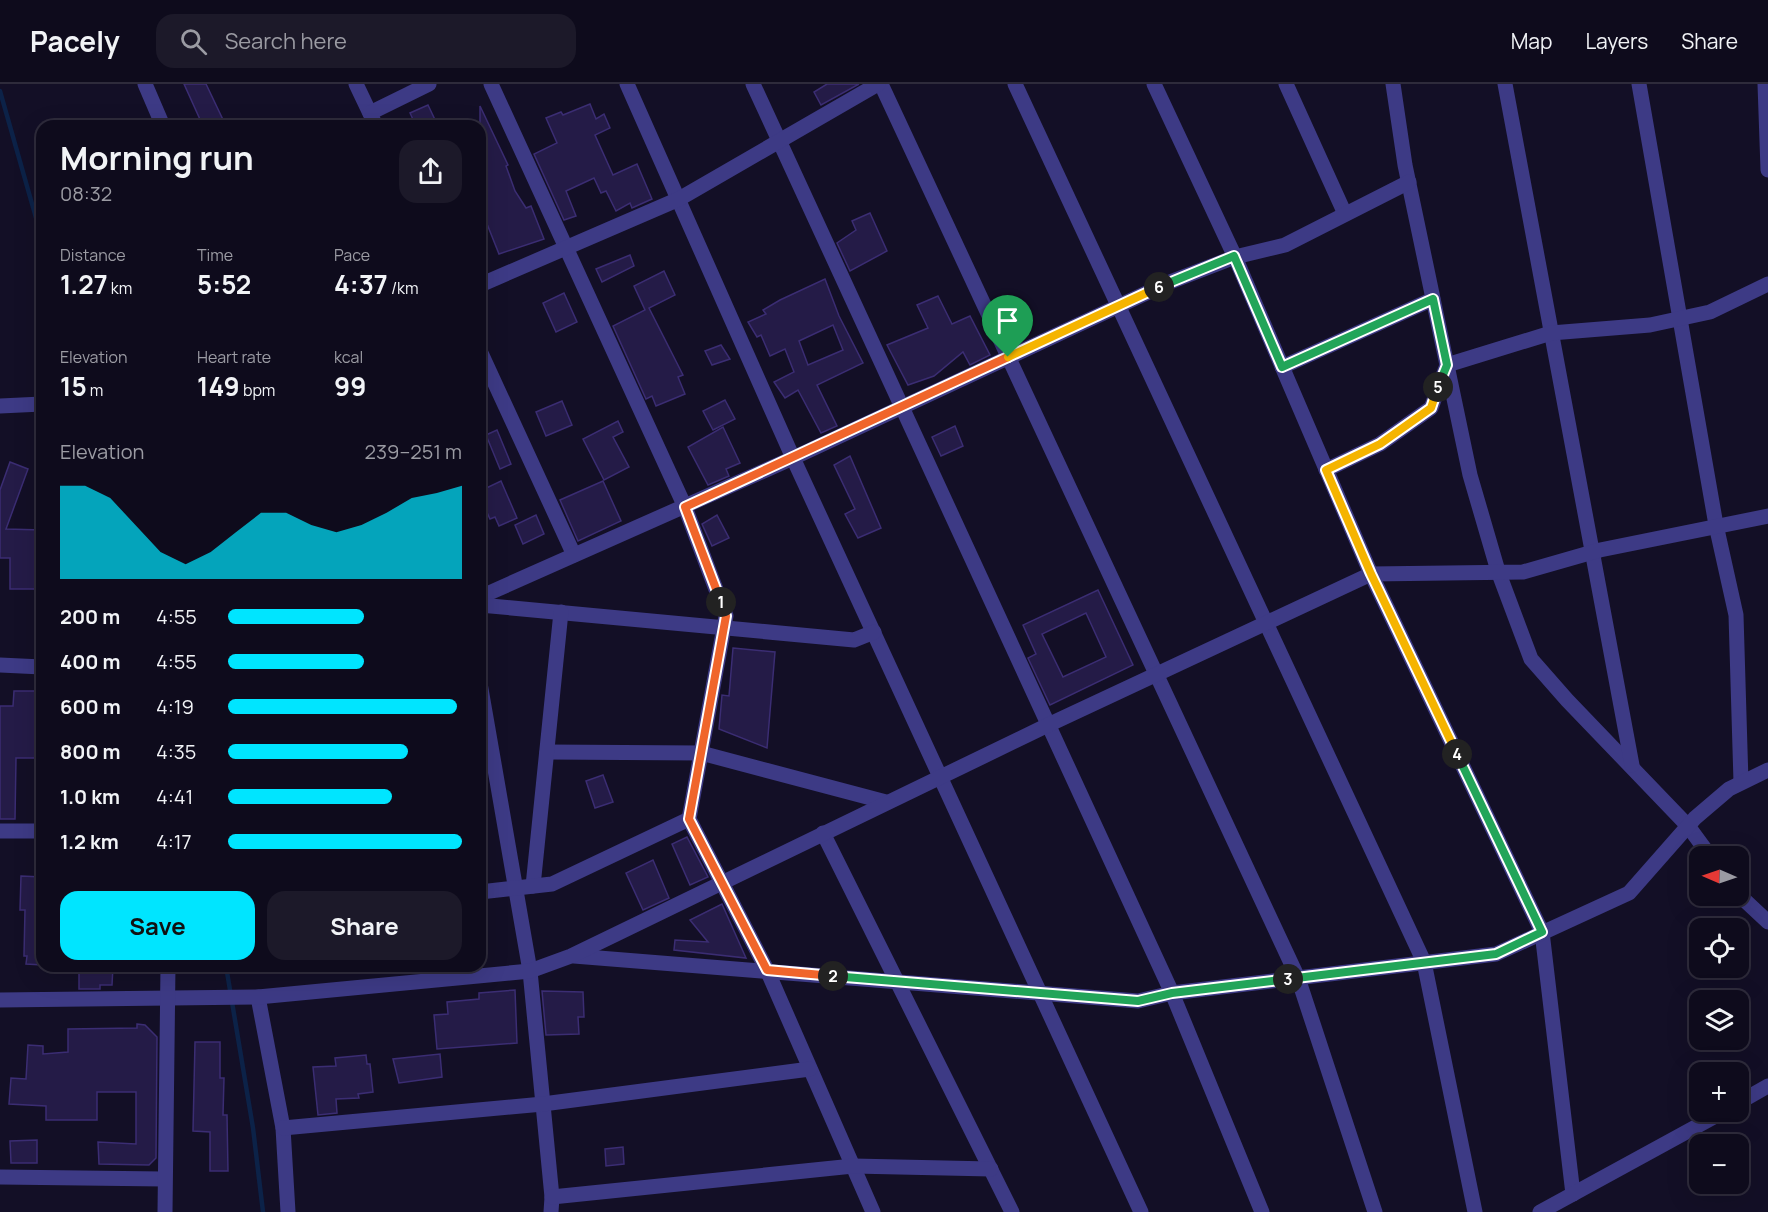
<!DOCTYPE html>
<html lang="en">
<head>
<meta charset="utf-8">
<style>
  :root { --surface:#0e0b1c; --page:#1c1929; --text:#f1f3f6; --muted:#9b9ba3; --line:#2e2b3b; --accent:#00e5ff }
  body { margin:0; font-family:Manrope,sans-serif; background:var(--page); color:var(--text); height:100vh; display:flex; flex-direction:column; font-size:22px; white-space:nowrap }
  * { box-sizing:border-box; margin:0 }
  p { font-size:20px; color:var(--muted) }
  .icon { flex:none; width:33px; height:33px; fill:none; stroke:currentColor; stroke-width:2; stroke-linecap:round; stroke-linejoin:round }
  .map { position:relative; flex:1; overflow:hidden }
  .details { position:absolute; left:36px; top:36px; width:450px; height:852px; display:flex; flex-direction:column; background:var(--surface); border-radius:18px; box-shadow:0 6px 24px #0002,0 0 0 2px var(--line) }
  .details>* { flex:none }
  .needle { width:39px; rotate:272deg }
  .controls { position:absolute; left:1689px; top:762px; display:grid; gap:12px }
  .controls a { display:grid; place-items:center; width:60px; height:60px; border-radius:12px; background:var(--surface); box-shadow:0 6px 24px #0002,0 0 0 2px var(--line); font-size:30px }
  .pin { position:absolute; display:grid; place-items:center; width:51px; height:51px; color:#fff; margin:-62px -26px; border-radius:50% 50% 50% 0; rotate:-45deg; box-shadow:0 0 6px #0007 }
  .pin .icon { rotate:45deg }
  .km { position:absolute; width:30px; height:30px; margin:-15px; border-radius:50%; background:#222; color:#fff; font-size:16px; line-height:30px; text-align:center }
  .round { display:grid; place-items:center; flex:none; width:63px; height:63px; border-radius:18px; background:var(--page) }
  .overview { display:flex; align-items:center; justify-content:space-between; height:102px; padding:0 24px }
  h1 { font-size:33px; font-weight:700; line-height:45px }
  .figures { display:grid; grid-template-columns:repeat(3,1fr); gap:9px; height:102px; padding:6px 24px }
  .figures div { display:grid; align-content:center }
  .figures b { font-size:26px; font-weight:700 }
  .figures small { font-size:16px; font-weight:400 }
  .figures p { font-size:16px }
  .chart { height:168px; padding:12px 24px }
  .chart p { display:flex; justify-content:space-between }
  .chart svg { width:100%; height:108px; margin-top:6px; fill:var(--accent); opacity:.7 }
  .button { display:flex; gap:12px; margin-top:auto; padding:12px 24px }
  .button a { flex:1; height:69px; border-radius:18px; background:var(--accent); color:#111; font-size:24px; font-weight:700; line-height:69px; text-align:center }
  .button a+a { background:var(--page); color:var(--text) }
  ul { padding:0 24px; list-style:none; font-size:20px }
  li { display:grid; grid-template-columns:96px 72px 1fr; align-items:center; height:45px }
  li i { height:15px; border-radius:8px; background:var(--accent) }
  header { display:flex; align-items:center; gap:36px; box-sizing:border-box; height:84px; padding:0 30px; background:var(--surface); border-bottom:2px solid var(--line) }
  header strong { font-size:28px }
  nav { display:flex; gap:33px; margin-inline-start:auto; font-size:21px }
  .search { width:420px; height:54px; background:var(--page); display:flex; align-items:center; gap:15px; box-sizing:border-box; padding:0 21px; border-radius:18px; color:var(--muted); font-size:22px }
  .map>svg:first-child { display:block }
  .lines { fill:none; stroke-linecap:round; stroke-linejoin:round }
  .stream { stroke:#0c2248; stroke-width:4.5 }
  .building { fill:#241b47; stroke:#3b2d73; stroke-width:1.5; fill-rule:evenodd }
  .minor { stroke:#3d3a85; stroke-width:15 }
  .split-1-casing { stroke:#fff; stroke-width:12 }
  .split-2-casing { stroke:#fff; stroke-width:12 }
  .split-3-casing { stroke:#fff; stroke-width:12 }
  .split-4-casing { stroke:#fff; stroke-width:12 }
  .split-5-casing { stroke:#fff; stroke-width:12 }
  .split-6-casing { stroke:#fff; stroke-width:12 }
  .split-7-casing { stroke:#fff; stroke-width:12 }
  .split-1 { stroke:#f0652b; stroke-width:8 }
  .split-2 { stroke:#f0652b; stroke-width:8 }
  .split-3 { stroke:#22a559; stroke-width:8 }
  .split-4 { stroke:#22a559; stroke-width:8 }
  .split-5 { stroke:#f5b400; stroke-width:8 }
  .split-6 { stroke:#22a559; stroke-width:8 }
  .split-7 { stroke:#f5b400; stroke-width:8 }
</style>
</head>
<body>
<header>
<strong>Pacely</strong>
<div class="search"><svg class="icon" aria-label="search" viewBox="0 0 24 24"><circle cx="10" cy="10" r="6"/><path d="M15 15l6 6"/></svg>Search here</div>
<nav><a>Map</a><a>Layers</a><a>Share</a></nav>
</header>
<div class="map">
<svg width="1768" height="1128" viewBox="0 0 1768 1128">
  <rect width="100%" height="100%" fill="#130f26"/>
  <g class="lines">
    <!-- stream -->
    <g class="stream">
      <path d="M0 7 42 155"/>
      <path d="M226 882 253 1044 263 1128"/>
    </g>
  </g>
  <!-- building -->
  <g class="building">
    <path d="M184 0H206L226 42H203Z"/>
    <path d="M827 0H859L821 21 814 8Z"/>
    <path d="M590 20 596 35 604 30 610 44 595 51 613 91 637 80 652 115 632 124 630 119 616 127 606 107 601 109 594 94 566 107 576 132 564 136 534 70 557 59 546 34 561 28 563 31Z"/>
    <path d="M428 21 438 42H416L410 29Z"/>
    <path d="M480 22 508 81 506 82 515 107 526 124 531 122 544 155 499 170 487 140 484 142 480 133Z"/>
    <path d="M870 129 887 167 850 187 837 159 856 146 852 137Z"/>
    <path d="M630 171 634 182 602 198 596 185Z"/>
    <path d="M664 187 675 211 649 224 683 291 678 293 685 310 656 322 652 312 646 315 613 242 645 226 634 202Z"/>
    <path d="M825 195 839 232 863 279 817 301 837 342 821 349 798 306 785 314 774 298 794 288 785 265 770 272 761 251 757 253 748 238 766 230 763 226 780 216ZM833 241 843 266 808 281 799 257Z"/>
    <path d="M564 209 577 238 556 248 543 219Z"/>
    <path d="M938 212 952 240 970 232 990 271 970 281 963 268 934 292 908 301 887 261 928 244 917 221Z"/>
    <path d="M721 261 730 275 712 281 705 267Z"/>
    <path d="M725 316 735 335 713 346 703 327Z"/>
    <path d="M562 317 572 341 546 352 536 328Z"/>
    <path d="M618 337 623 348 613 353 629 383 604 396 583 355Z"/>
    <path d="M955 342 963 362 941 372 932 353Z"/>
    <path d="M723 343 740 379 726 385 729 392 708 401 688 363Z"/>
    <path d="M497 346 511 380 500 385 486 351Z"/>
    <path d="M850 372 881 444 858 454 845 430 855 425 834 381Z"/>
    <path d="M10 378 28 385 6 445 42 446V505H10V474H0V406Z"/>
    <path d="M501 397 517 434 499 442 495 433 490 435 480 413V407Z"/>
    <path d="M603 397 621 437 578 457 560 416Z"/>
    <path d="M536 431 544 450 523 460 515 441Z"/>
    <path d="M717 431 729 454 712 462 702 440Z"/>
    <path d="M1098 506 1133 581 1050 621 1028 574 1036 570 1023 541ZM1086 529 1106 573 1063 593 1042 550Z"/>
    <path d="M733 564 775 568 767 664 719 645 722 611 729 612Z"/>
    <path d="M14 607H42V674H16L15 735H0V622H13Z"/>
    <path d="M603 691 613 718 595 724 586 697Z"/>
    <path d="M687 753 708 793 690 801 672 760Z"/>
    <path d="M653 776 669 814 643 826 626 789Z"/>
    <path d="M21 792 42 793V881L26 880 27 872H24L25 826H20Z"/>
    <path d="M722 820 746 874 674 866 675 856 708 858 690 836Z"/>
    <path d="M79 882H113L112 901H100V905H79Z"/>
    <path d="M515 906 517 959 437 965 434 931 448 930 447 918 479 915V909Z"/>
    <path d="M542 907 583 908 584 933H578L579 950 546 951Z"/>
    <path d="M137 940 145 941 157 953 156 1074 149 1081 99 1080 98 1058 136 1060V1008H97V1036H46V1022L9 1020 11 994 26 995 28 961 43 962V970L68 968V945L137 944Z"/>
    <path d="M195 958H220V994H224L223 1031H227L228 1087H210V1048L193 1047Z"/>
    <path d="M440 970 442 993 399 999 393 975Z"/>
    <path d="M366 971 367 980H370L373 1008 358 1010 359 1014 336 1015 337 1029 318 1031 313 983 336 982 335 974Z"/>
    <path d="M37 1056V1079H11L10 1057Z"/>
    <path d="M623 1063 624 1080 606 1082 605 1065Z"/>
  </g>
  <g class="lines">
    <!-- minor -->
    <g class="minor">
      <path d="M145 0 163 42"/>
      <path d="M356 0 376 42"/>
      <path d="M491 0 685 423 726 532 689 735 767 886 873 1128"/>
      <path d="M627 0 793 374 1141 1128"/>
      <path d="M753 0 1172 909 1262 1128"/>
      <path d="M881 0 1298 894 1375 1128"/>
      <path d="M1015 0 1424 878 1475 1128"/>
      <path d="M1154 0 1235 173 1371 490 1542 848 1573 1110"/>
      <path d="M1286 0 1345 130"/>
      <path d="M1393 0 1405 81 1470 391 1498 487 1531 575 1567 616 1688 742 1710 772"/>
      <path d="M1505 0 1632 681"/>
      <path d="M1639 0 1716 441 1736 531 1741 698"/>
      <path d="M1765 0 1768 86"/>
      <path d="M370 29 429 0"/>
      <path d="M480 201 679 115 878 0"/>
      <path d="M480 267 574 471"/>
      <path d="M1282 283 1433 215"/>
      <path d="M0 322 42 320"/>
      <path d="M1326 386 1380 360 1431 324 1447 281 1551 249 1650 241 1710 228 1768 200"/>
      <path d="M480 513 793 374 1170 198 1235 173 1285 161 1409 98"/>
      <path d="M480 521 854 556 874 548"/>
      <path d="M0 581 42 583"/>
      <path d="M480 599 530 887 552 1113 551 1128"/>
      <path d="M547 668 701 669 886 718"/>
      <path d="M0 747H42"/>
      <path d="M823 749 1012 1128"/>
      <path d="M533 802 561 528"/>
      <path d="M480 808 552 800 689 735"/>
      <path d="M1738 810 1768 838"/>
      <path d="M574 872 1138 917 1172 909 1496 870 1629 809 1695 734 1729 705 1768 686"/>
      <path d="M258 913 283 1044 288 1128"/>
      <path d="M0 916 258 913 530 887 571 872 1048 641 1371 490 1523 488 1600 466 1768 432"/>
      <path d="M1738 1019 1768 1002"/>
      <path d="M283 1044 543 1020 810 985"/>
      <path d="M0 1093 164 1095"/>
      <path d="M552 1113 853 1082 991 1085"/>
      <path d="M165 1128 168 882"/>
      <path d="M1540 1128 1723 1028"/>
    </g>
  </g>
  <g class="lines">
    <!-- split-1 casing -->
    <g class="split-1-casing">
      <path id="split-1" d="M721 518 685 423 1008 273"/>
    </g>
    <!-- split-2 casing -->
    <g class="split-2-casing">
      <path id="split-2" d="M721 518 726 532 689 735 767 886 833 892"/>
    </g>
    <!-- split-3 casing -->
    <g class="split-3-casing">
      <path id="split-3" d="M833 892 1138 917 1172 909 1288 895"/>
    </g>
    <!-- split-4 casing -->
    <g class="split-4-casing">
      <path id="split-4" d="M1288 895 1496 870 1542 848 1457 670"/>
    </g>
    <!-- split-5 casing -->
    <g class="split-5-casing">
      <path id="split-5" d="M1438 303 1431 324 1380 360 1326 386 1371 490 1457 670"/>
    </g>
    <!-- split-6 casing -->
    <g class="split-6-casing">
      <path id="split-6" d="M1159 203 1234 172 1282 283 1433 215 1447 281 1438 303"/>
    </g>
    <!-- split-7 casing -->
    <g class="split-7-casing">
      <path id="split-7" d="M1008 273 1159 203"/>
    </g>
    <!-- split-1 -->
    <use href="#split-1" class="split-1"/>
    <!-- split-2 -->
    <use href="#split-2" class="split-2"/>
    <!-- split-3 -->
    <use href="#split-3" class="split-3"/>
    <!-- split-4 -->
    <use href="#split-4" class="split-4"/>
    <!-- split-5 -->
    <use href="#split-5" class="split-5"/>
    <!-- split-6 -->
    <use href="#split-6" class="split-6"/>
    <!-- split-7 -->
    <use href="#split-7" class="split-7"/>
  </g>
</svg>
<div class="controls">
<a><svg class="needle" viewBox="-14 -14 28 28"><path d="M0-13l5 13h-10z" fill="#e53935"/><path d="M0 13l5-13h-10z" fill="#9b9ba3"/></svg></a>
<a><svg class="icon" aria-label="locate" viewBox="0 0 24 24"><circle cx="12" cy="12" r="6"/><path d="M12 2v4M12 18v4M2 12h4M18 12h4"/></svg></a>
<a><svg class="icon" aria-label="layers" viewBox="0 0 24 24"><path d="M12 4l9 5-9 5-9-5zM3 14l9 5 9-5"/></svg></a>
<a>+</a>
<a>−</a>
</div>
<div class="pin" style="left:1008px;top:273px;background:#1e9e55"><svg class="icon" aria-label="arrive" viewBox="0 0 24 24"><path d="M6 21V4h12l-3 4 3 4H6"/></svg></div>
<b class="km" style="left:721px;top:518px">1</b>
<b class="km" style="left:833px;top:892px">2</b>
<b class="km" style="left:1288px;top:895px">3</b>
<b class="km" style="left:1457px;top:670px">4</b>
<b class="km" style="left:1438px;top:303px">5</b>
<b class="km" style="left:1159px;top:203px">6</b>
<section class="details">
<div class="overview"><div><h1>Morning run</h1><p>08:32</p></div><a class="round"><svg class="icon" aria-label="share" viewBox="0 0 24 24"><path d="M12 15V3M7 8l5-5 5 5M5 13v7h14v-7"/></svg></a></div>
<div class="figures">
<div><p>Distance</p><b>1.27<small> km</small></b></div>
<div><p>Time</p><b>5:52</b></div>
<div><p>Pace</p><b>4:37<small> /km</small></b></div>
</div>
<div class="figures">
<div><p>Elevation</p><b>15<small> m</small></b></div>
<div><p>Heart rate</p><b>149<small> bpm</small></b></div>
<div><p>kcal</p><b>99</b></div>
</div>
<div class="chart"><p><span>Elevation</span>239–251 m</p>
<svg viewBox="0 0 160 44" preserveAspectRatio="none"><path d="M0 44V6L10 6L20 11L30 22L40 33L50 38L60 33L70 25L80 17L90 17L100 22L110 25L120 22L130 17L140 11L150 9L160 6V44z"/></svg>
</div>
<ul>
<li><b>200 m</b>4:55<i style="width:58%"></i></li>
<li><b>400 m</b>4:55<i style="width:58%"></i></li>
<li><b>600 m</b>4:19<i style="width:98%"></i></li>
<li><b>800 m</b>4:35<i style="width:77%"></i></li>
<li><b>1.0 km</b>4:41<i style="width:70%"></i></li>
<li><b>1.2 km</b>4:17<i style="width:100%"></i></li>
</ul>
<div class="button"><a>Save</a><a>Share</a></div>
</section>
</div>
</body>
</html>
